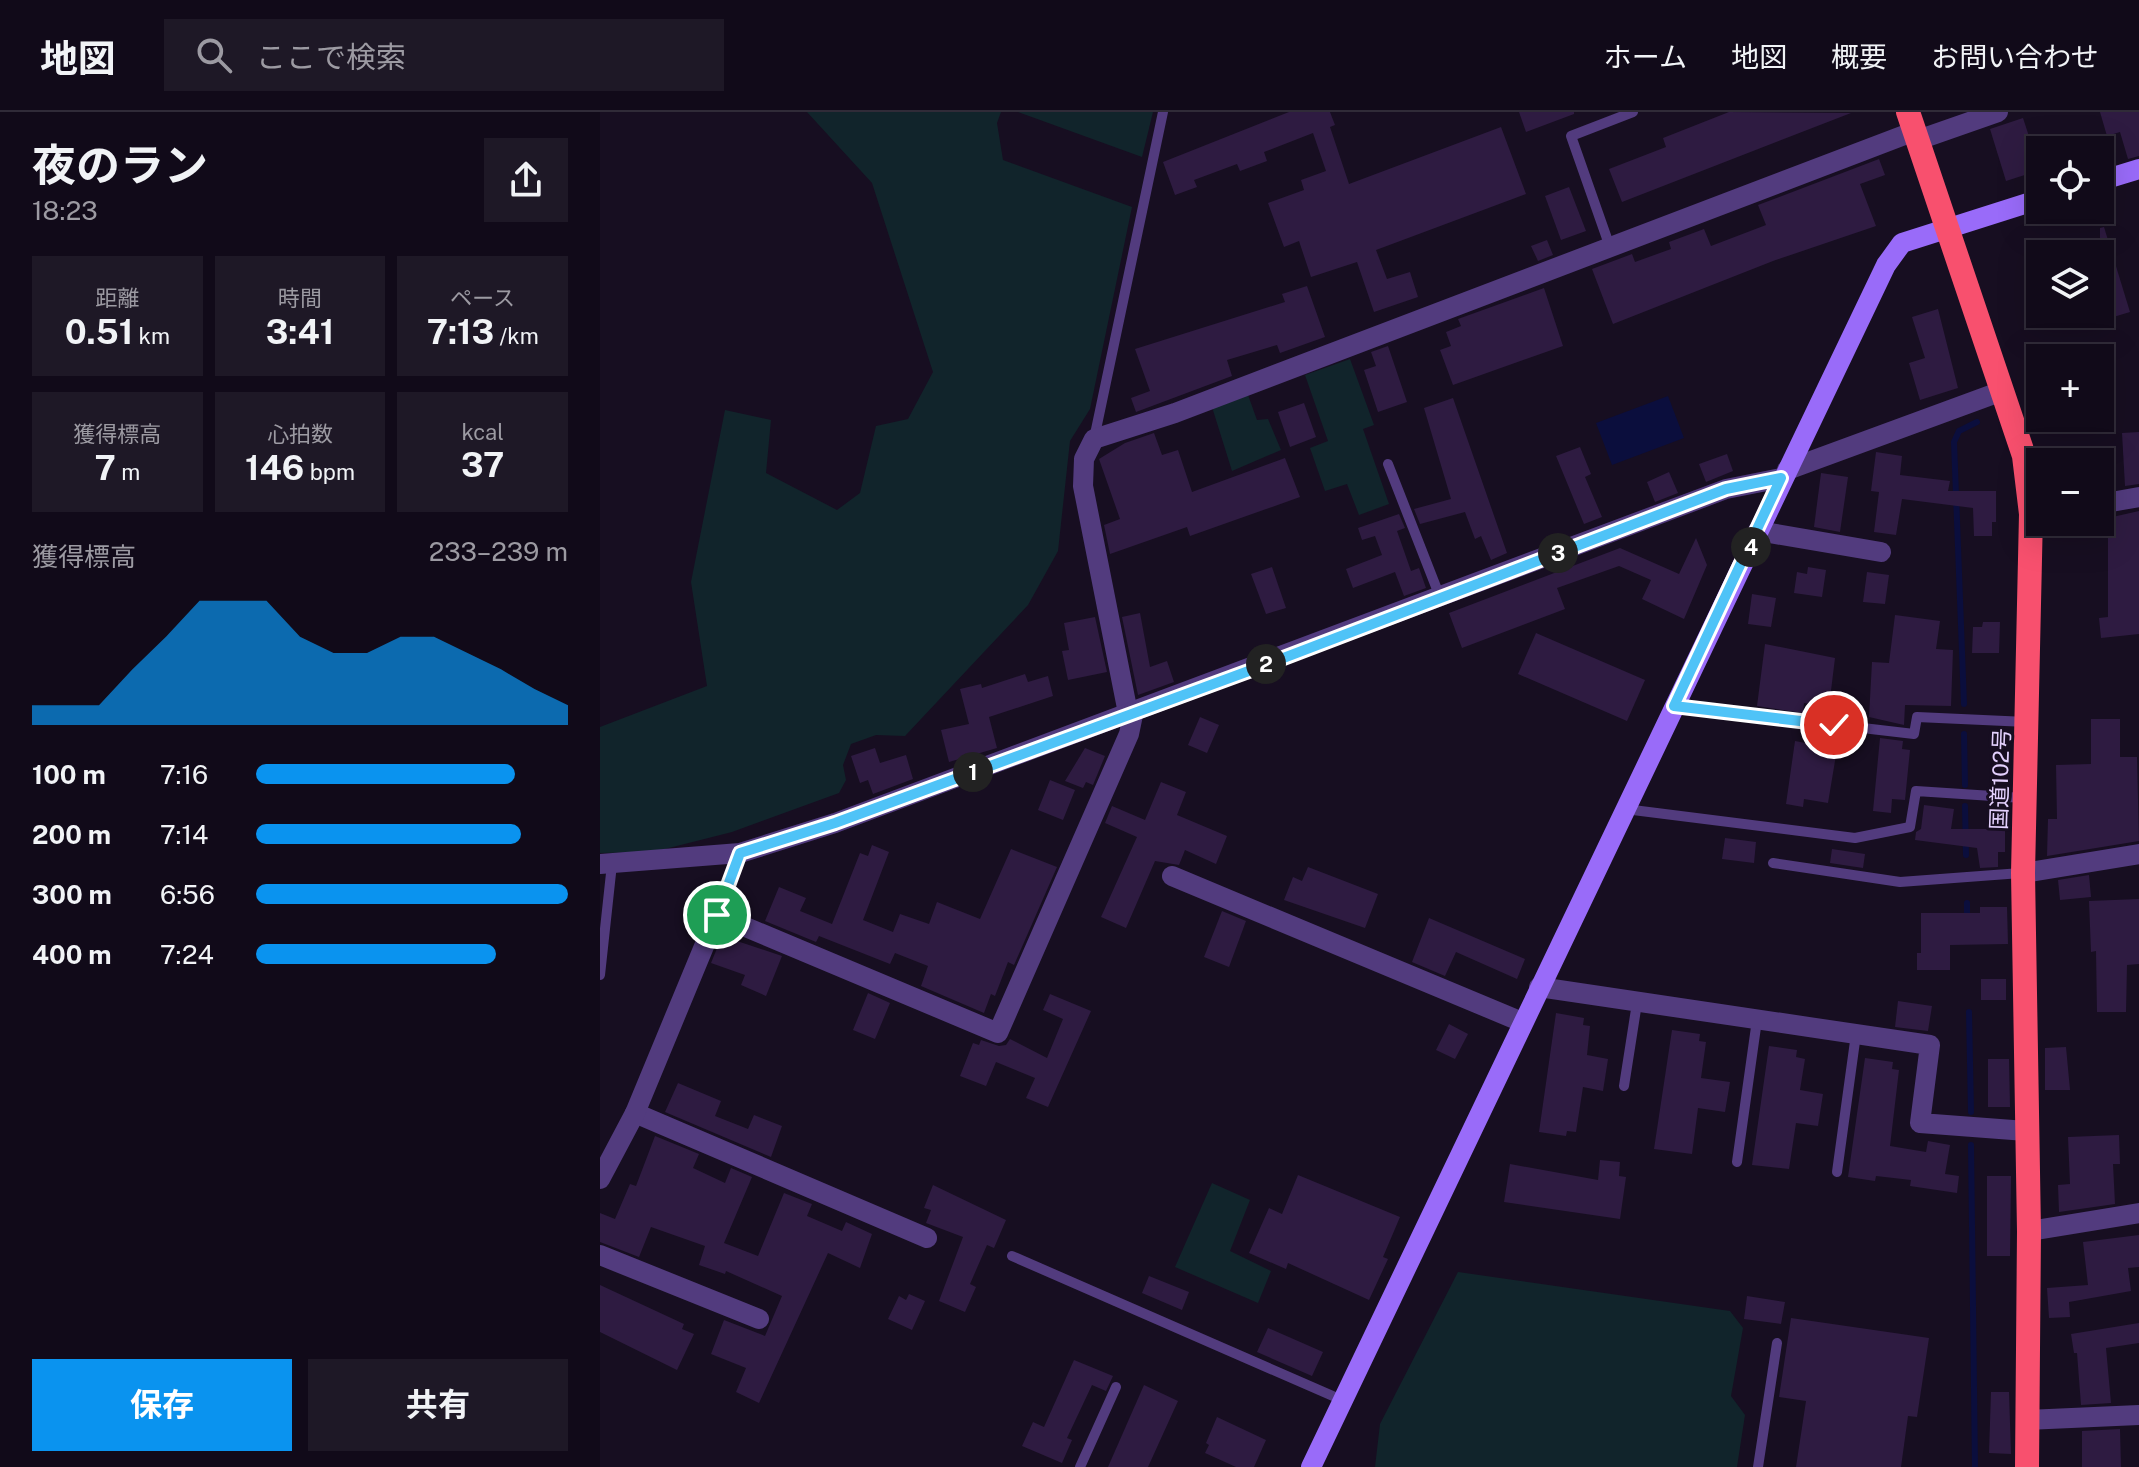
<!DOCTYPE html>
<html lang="ja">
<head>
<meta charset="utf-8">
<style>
  :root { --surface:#110a19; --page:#1e1826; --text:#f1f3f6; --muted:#9c9aa2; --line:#302b38; --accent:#0a93ef }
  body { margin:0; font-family:"Public Sans","Noto Sans JP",sans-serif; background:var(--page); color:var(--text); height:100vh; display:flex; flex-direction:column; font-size:30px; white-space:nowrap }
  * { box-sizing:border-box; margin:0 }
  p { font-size:26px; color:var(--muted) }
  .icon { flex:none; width:44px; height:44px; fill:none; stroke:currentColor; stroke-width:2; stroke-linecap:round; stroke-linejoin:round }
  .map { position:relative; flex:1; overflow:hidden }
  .panel { display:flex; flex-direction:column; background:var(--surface); width:600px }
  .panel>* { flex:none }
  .controls { position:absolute; left:1426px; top:24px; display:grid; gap:16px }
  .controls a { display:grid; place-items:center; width:88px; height:88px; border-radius:0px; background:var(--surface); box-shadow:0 8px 32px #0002,0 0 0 2px var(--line); font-size:40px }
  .pin { position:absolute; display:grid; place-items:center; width:68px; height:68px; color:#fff; margin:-34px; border:4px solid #fff; border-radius:50%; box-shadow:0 2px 8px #0007 }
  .km { position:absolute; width:40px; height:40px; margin:-20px; border-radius:50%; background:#222; color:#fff; font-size:22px; line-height:40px; text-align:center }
  .round { display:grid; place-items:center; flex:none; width:84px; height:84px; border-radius:0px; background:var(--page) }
  .head { display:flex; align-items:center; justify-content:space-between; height:136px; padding:0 32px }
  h1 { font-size:44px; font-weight:700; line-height:60px }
  .figures { display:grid; grid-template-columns:repeat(3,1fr); gap:12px; height:136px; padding:8px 32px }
  .figures div { display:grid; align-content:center; border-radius:0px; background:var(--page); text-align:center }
  .figures b { font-size:34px; font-weight:700 }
  .figures small { font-size:22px; font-weight:400 }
  .figures p { font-size:22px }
  .chart { height:224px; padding:16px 32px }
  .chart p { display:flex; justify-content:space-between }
  .chart svg { width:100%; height:144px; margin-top:8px; fill:var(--accent); opacity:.7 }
  .action { display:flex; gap:16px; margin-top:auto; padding:16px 32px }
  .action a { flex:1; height:92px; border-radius:0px; background:var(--accent); color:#fff; font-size:32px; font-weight:700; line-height:92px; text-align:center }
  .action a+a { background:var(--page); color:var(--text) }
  ul { padding:0 32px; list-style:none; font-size:26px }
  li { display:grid; grid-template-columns:128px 96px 1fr; align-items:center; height:60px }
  li i { height:20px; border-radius:10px; background:var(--accent) }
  header { display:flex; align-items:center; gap:48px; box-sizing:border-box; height:112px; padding:0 40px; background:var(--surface); border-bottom:2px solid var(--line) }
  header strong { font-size:38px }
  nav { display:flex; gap:44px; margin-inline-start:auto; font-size:28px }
  .search { width:560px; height:72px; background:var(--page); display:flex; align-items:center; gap:20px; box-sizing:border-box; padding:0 28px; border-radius:0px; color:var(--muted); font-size:30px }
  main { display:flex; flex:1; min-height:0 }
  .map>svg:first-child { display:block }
  .green { fill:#11242b }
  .water { fill:#0b0e3d }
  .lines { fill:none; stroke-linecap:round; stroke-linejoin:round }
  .stream { stroke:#0b0e3d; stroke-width:6 }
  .building { fill:#2e1b41 }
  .lane { stroke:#523b7e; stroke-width:10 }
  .street { stroke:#523b7e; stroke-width:20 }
  .secondary { stroke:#996bf9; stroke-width:20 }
  .highway { stroke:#f8506e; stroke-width:24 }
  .route-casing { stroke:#fff; stroke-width:16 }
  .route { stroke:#4fc3f7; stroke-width:10 }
  .labels { text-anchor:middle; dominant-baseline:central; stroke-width:6; stroke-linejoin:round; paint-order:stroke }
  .street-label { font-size:22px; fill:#e3d0fd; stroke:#170e21 }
</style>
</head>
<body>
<header>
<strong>地図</strong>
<div class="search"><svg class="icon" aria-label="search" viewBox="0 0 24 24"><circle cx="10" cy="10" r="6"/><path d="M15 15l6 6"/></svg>ここで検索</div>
<nav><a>ホーム</a><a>地図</a><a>概要</a><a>お問い合わせ</a></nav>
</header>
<main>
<section class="panel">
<div class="head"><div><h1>夜のラン</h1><p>18:23</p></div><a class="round"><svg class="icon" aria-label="share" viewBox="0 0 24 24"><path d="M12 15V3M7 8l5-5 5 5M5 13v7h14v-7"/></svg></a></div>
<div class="figures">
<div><p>距離</p><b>0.51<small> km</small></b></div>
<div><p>時間</p><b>3:41</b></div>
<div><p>ペース</p><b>7:13<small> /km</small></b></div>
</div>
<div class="figures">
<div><p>獲得標高</p><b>7<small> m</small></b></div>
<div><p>心拍数</p><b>146<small> bpm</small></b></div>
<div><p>kcal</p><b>37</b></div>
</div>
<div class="chart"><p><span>獲得標高</span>233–239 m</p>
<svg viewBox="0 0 160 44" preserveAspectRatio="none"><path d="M0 44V38L10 38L20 38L30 27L40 17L50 6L60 6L70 6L80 17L90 22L100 22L110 17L120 17L130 22L140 27L150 33L160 38V44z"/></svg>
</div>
<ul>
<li><b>100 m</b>7:16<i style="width:83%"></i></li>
<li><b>200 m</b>7:14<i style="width:85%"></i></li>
<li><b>300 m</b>6:56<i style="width:100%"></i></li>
<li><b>400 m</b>7:24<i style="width:77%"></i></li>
</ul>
<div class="action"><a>保存</a><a>共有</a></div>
</section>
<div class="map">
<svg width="1539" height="1355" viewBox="0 0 1539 1355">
  <rect width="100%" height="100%" fill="#170e21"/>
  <!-- green -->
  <g class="green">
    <path d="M207 0H401L397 11 403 48 532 95 490 297 470 329 458 439 428 493 305 624 276 623 251 632 243 653 246 668 239 681 132 720 53 740 0 741V615L107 574 91 470 125 298 171 308 166 361 237 398 260 381 276 314 308 307 333 260 272 71Z"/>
    <path d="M418 0H553L542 45Z"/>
    <path d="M750 247 774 313 763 317 789 392 759 403 747 372 725 379 710 336 728 329 705 263Z"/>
    <path d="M648 283 657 308 668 307 681 338 632 359 612 295Z"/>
    <path d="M612 1071 650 1088 630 1139 671 1159 658 1191 575 1155Z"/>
    <path d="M858 1160 1130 1199 1143 1216 1131 1284 1145 1303 1137 1355H775L780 1312Z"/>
  </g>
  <!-- water -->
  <path class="water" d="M1068 284 1084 326 1012 353 996 311Z"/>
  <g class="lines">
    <!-- stream -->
    <g class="stream">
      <path d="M1364 592 1354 330 1359 319 1377 310"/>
      <path d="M1364 622 1365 673"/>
      <path d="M1365 694 1366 743"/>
      <path d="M1367 791V808"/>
      <path d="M1369 900 1371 1000"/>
      <path d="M1371 1033 1375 1355"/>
    </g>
  </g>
  <!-- building -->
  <g class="building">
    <path d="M689 0H730L735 13 730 15 749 72 901 15 926 82 776 138 787 167 810 160 818 185 774 200 757 150 711 165 699 129 684 135 668 91 704 78 701 68 726 59 713 21 664 40 667 49 640 59 637 52 594 68 597 75 575 83 563 50Z"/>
    <path d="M919 0H974V2L926 20Z"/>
    <path d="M1129 0 1251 1 1022 90 1009 57 1066 35 1063 26Z"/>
    <path d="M1500 0H1539V44L1528 47 1520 20 1507 24Z"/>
    <path d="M1423 6 1440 58 1406 69 1390 17Z"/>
    <path d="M1279 47 1285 63 1260 72 1276 114 1173 149 1013 212 992 157 1032 142 1035 150 1071 137 1069 130 1104 117 1111 134 1166 113 1158 93Z"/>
    <path d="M969 75 986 119 961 128 945 84Z"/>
    <path d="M1504 115 1530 200 1500 209V116Z"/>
    <path d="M947 128 953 143 938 149 931 134Z"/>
    <path d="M707 174 725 225 680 241 677 233 627 248 632 264 536 300 531 286 550 279 535 237 685 190 682 182Z"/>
    <path d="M944 176 963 234 853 273 840 238 851 234 846 220 861 214 858 207Z"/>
    <path d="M1338 197 1358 276 1320 288 1309 251 1325 246 1312 205Z"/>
    <path d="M788 234 807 290 778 300 764 258 776 254 771 240Z"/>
    <path d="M853 286 907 441 891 448 881 424 875 427 865 400 820 412 814 397 851 387 824 296Z"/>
    <path d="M704 291 716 325 690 335 678 300Z"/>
    <path d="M1539 320V372L1525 374 1522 321Z"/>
    <path d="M554 321 562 343 578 338 592 380 685 346 700 385 590 424 587 415 510 442 504 413 520 407 499 347 525 331Z"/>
    <path d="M980 335 991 362 985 365 1002 405 984 412 956 344Z"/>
    <path d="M1276 340 1302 344 1300 363 1350 369 1348 379H1396V410H1392V424H1374L1373 396 1302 387 1296 423 1274 420 1279 380 1271 379Z"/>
    <path d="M1127 342 1133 359 1106 370 1099 352Z"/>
    <path d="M1069 360 1078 381 1055 390 1047 370Z"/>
    <path d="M1221 361 1248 365 1240 420 1214 415Z"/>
    <path d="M1539 399V522L1501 526 1499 506 1508 505V406Z"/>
    <path d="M799 402 805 416 797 419 811 459 819 456 826 476 804 484 795 460 753 476 746 457 782 443 775 424 762 428 758 416Z"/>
    <path d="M1096 426 1107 453 1084 507 1042 487 1051 468 1019 454 957 476 965 497 862 536 849 501 1020 436 1079 462Z"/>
    <path d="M672 455 686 496 666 502 651 462Z"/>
    <path d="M1208 455 1226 458 1222 485 1194 481 1197 460 1207 462Z"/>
    <path d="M1267 460 1289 463 1285 492 1263 490Z"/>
    <path d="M1152 482 1176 486 1171 515 1148 512Z"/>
    <path d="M540 501 550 555 567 549 574 570 538 583 522 505Z"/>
    <path d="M1295 503 1340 509 1336 537 1353 538 1351 594 1305 593 1304 613 1269 605 1272 550 1289 551Z"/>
    <path d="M495 505 507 560 468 568 462 539 469 538 464 511Z"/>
    <path d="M1383 510H1400L1399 541H1372L1373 515H1382Z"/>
    <path d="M936 521 1045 568 1027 609 918 562Z"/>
    <path d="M1165 532 1235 546 1229 595 1204 591 1203 601 1157 594Z"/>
    <path d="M425 562 428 570 448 564 453 584 389 605 397 636 349 650 341 618 369 612 360 577 381 572 382 576Z"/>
    <path d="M600 605 619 613 607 641 588 633Z"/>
    <path d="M1491 607H1520V645H1537L1539 729 1447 744 1448 707H1457L1456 653 1491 652Z"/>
    <path d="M1280 626 1303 629 1302 637 1310 638 1305 688 1292 687 1291 701 1273 699Z"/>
    <path d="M1195 629 1237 637 1228 691 1204 687 1203 695 1186 692Z"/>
    <path d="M275 636 280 651 306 643 313 667 273 682 268 668 260 671 251 644Z"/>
    <path d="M485 636 505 644 493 673 486 670 483 676 465 669Z"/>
    <path d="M450 668 475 678 463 708 438 698Z"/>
    <path d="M561 670 586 680 577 703 627 724 616 752 585 738 579 753 555 749 526 816 501 805 537 725 505 711 512 694 545 708Z"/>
    <path d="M1324 693 1354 697 1351 717H1405V740H1398V755L1380 756 1377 736 1315 728 1316 720 1321 717Z"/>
    <path d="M1125 726 1156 730 1154 751 1122 747Z"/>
    <path d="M272 733 289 740 263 808 293 820 300 802 329 812 337 790 380 807 411 737 457 755 414 853 408 850 395 884 391 882 384 901 321 874 328 854 295 841 290 852 219 824 216 830 165 809 179 775 206 786 200 799 232 812 260 741 268 744Z"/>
    <path d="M1232 737 1265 742 1263 756 1230 751Z"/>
    <path d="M708 755 778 782 765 816 684 788 693 765 702 769Z"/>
    <path d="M1489 763 1491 785 1460 788 1458 768Z"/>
    <path d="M1539 787V852L1527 853 1526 900H1497L1496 839 1491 840 1489 789Z"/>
    <path d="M1380 795H1407L1408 832 1350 833V858H1317V841H1321V801H1380Z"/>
    <path d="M622 799 646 809 629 855 604 845Z"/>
    <path d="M829 806 925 847 917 867 856 840 845 864 812 850Z"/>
    <path d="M122 824 182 844 166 884 141 873 145 863 111 851Z"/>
    <rect x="1381" y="867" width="25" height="21"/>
    <path d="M268 881 290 891 275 927 253 918Z"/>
    <path d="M450 882 491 899 448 995 426 986 435 966 396 950 386 974 360 964 373 931 379 933 381 928 399 934 406 933 410 927 447 946 463 907 443 898Z"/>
    <path d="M1298 889 1332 894 1328 919 1295 915Z"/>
    <path d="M956 901 984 906 983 913 990 914 987 943 1008 947 1003 979 983 975 976 1020 967 1019 966 1024 939 1020Z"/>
    <path d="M849 912 868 922 855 947 836 938Z"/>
    <path d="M1072 918 1100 922 1099 929 1106 930 1101 966 1130 970 1125 1000 1098 996 1092 1042 1054 1037Z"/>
    <path d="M1169 934 1197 938 1196 945 1205 947 1200 978 1223 982 1218 1014 1196 1011 1189 1057 1152 1053Z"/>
    <path d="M1466 935 1470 978H1445V936Z"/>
    <path d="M1265 946 1293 950 1292 957 1299 958 1290 1034 1326 1040 1328 1029 1350 1033 1345 1062 1359 1064 1357 1081 1310 1074 1311 1068 1276 1064 1275 1069 1248 1065Z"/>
    <path d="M1388 947H1409L1410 995H1388Z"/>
    <path d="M78 971 121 989 115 1004 148 1017 154 1003 182 1014 171 1045 65 1000Z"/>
    <path d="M1519 1023 1520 1052H1513L1515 1092 1459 1100 1458 1073 1470 1072 1468 1025Z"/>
    <path d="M55 1024 99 1042 93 1056 125 1071 131 1056 152 1065 124 1131 158 1144 184 1081 212 1092 207 1104 242 1119 246 1110 272 1122 260 1156 228 1141 159 1291 136 1280 146 1256 111 1242 124 1208 165 1224 182 1184 126 1159 125 1162 99 1153 105 1134 51 1115 39 1145 0 1130V1101L15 1107 30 1072 36 1074Z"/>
    <path d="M1000 1048 1020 1050 1019 1064 1026 1065 1020 1107 904 1090 910 1052 998 1068Z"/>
    <path d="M698 1063 800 1105 783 1145 788 1147 769 1188 688 1151 686 1157 649 1141 669 1096 682 1102Z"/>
    <path d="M1387 1064H1411L1410 1144H1387Z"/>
    <path d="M333 1073 406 1108 394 1136 387 1133 370 1172 376 1175 365 1200 339 1189 363 1125 326 1111 331 1098 324 1096Z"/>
    <path d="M1539 1123V1155L1528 1156 1531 1179 1469 1190 1470 1205 1449 1206 1447 1176 1488 1173 1483 1130Z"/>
    <path d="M549 1164 589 1180 582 1198 542 1181Z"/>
    <path d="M0 1173 84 1212 82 1217 94 1222 77 1258 0 1220Z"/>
    <path d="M309 1182 325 1189 312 1218 288 1207 299 1184 306 1188Z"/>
    <path d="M1147 1184 1185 1190 1181 1212 1144 1207Z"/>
    <path d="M1191 1206 1329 1226 1317 1305 1308 1304 1301 1355H1196L1206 1289 1179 1285Z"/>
    <path d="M1539 1211V1231L1506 1236 1511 1291 1481 1293 1477 1241H1474L1471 1222Z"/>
    <path d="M668 1216 723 1240 712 1264 657 1240Z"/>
    <path d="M474 1248 513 1264 506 1279 492 1273 467 1326 472 1328 462 1351 422 1334 433 1310 444 1315Z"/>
    <path d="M544 1273 578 1289 548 1355H508Z"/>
    <path d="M1391 1280H1409L1411 1342 1389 1341Z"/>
    <path d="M617 1305 666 1328 654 1355H636L605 1341 609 1333 606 1331Z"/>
    <path d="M1520 1317 1521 1355H1482V1319Z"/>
  </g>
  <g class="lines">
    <!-- lane -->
    <g class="lane">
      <path d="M1010 135 971 24 1033 0"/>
      <path d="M494 327 563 0"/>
      <path d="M788 352 840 485"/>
      <path d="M1074 594 1314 622 1317 605 1427 610"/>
      <path d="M1025 697 1255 726 1310 715 1316 679 1423 686"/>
      <path d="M1173 751 1300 770 1421 761"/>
      <path d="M117 803 140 741"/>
      <path d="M0 863 12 752"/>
      <path d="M1024 974 1037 891"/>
      <path d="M1137 1050 1157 908"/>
      <path d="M1237 1060 1256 922"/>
      <path d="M412 1144 742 1288"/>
      <path d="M480 1355 516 1275"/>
      <path d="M1158 1355 1177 1231"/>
    </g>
    <!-- street -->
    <g class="street">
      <path d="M1318 28 1398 0"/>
      <path d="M1187 358 1402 279"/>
      <path d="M1500 392 1539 385"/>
      <path d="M1158 419 1281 440"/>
      <path d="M528 601 483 374 484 347 494 327 575 301 1315 19"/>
      <path d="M0 752 140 741 235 711 1126 377 1181 366"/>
      <path d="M1423 761 1539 742"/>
      <path d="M572 764 922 910"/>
      <path d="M939 875 1330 933 1320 1011 1426 1019"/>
      <path d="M35 1001 327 1126"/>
      <path d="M0 1067 35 1001 117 803 398 921 529 622 534 598"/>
      <path d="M1429 1119 1539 1101"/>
      <path d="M0 1143 159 1207"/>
      <path d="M1428 1308 1539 1303"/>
    </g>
    <!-- secondary -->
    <g class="secondary">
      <path d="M1500 69 1539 57"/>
      <path d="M711 1355 1286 153 1302 131 1440 87"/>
    </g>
    <!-- highway -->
    <path class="highway" d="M1308 0 1424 344 1431 402 1423 761 1429 1119 1427 1355"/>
  </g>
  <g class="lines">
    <!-- route casing -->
    <g class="route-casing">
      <path id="route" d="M117 803 140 741 235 711 665 553 1126 377 1181 366 1074 594 1234 613"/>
    </g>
    <!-- route -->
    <use href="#route" class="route"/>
  </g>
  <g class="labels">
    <!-- street labels -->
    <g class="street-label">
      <text transform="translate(1400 667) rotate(-88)">国道102号</text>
    </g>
  </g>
</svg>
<div class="controls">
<a><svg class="icon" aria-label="locate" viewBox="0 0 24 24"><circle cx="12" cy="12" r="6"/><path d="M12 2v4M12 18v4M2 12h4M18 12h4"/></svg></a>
<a><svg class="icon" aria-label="layers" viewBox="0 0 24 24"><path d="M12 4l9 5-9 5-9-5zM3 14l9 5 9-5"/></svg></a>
<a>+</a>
<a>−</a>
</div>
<div class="pin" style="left:117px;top:803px;background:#1e9e55"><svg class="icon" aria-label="arrive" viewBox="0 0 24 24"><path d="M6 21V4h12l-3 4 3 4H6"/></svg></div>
<div class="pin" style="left:1234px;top:613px;background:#d93025"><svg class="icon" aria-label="check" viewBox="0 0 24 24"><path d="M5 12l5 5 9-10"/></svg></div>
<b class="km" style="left:373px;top:660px">1</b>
<b class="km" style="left:666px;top:552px">2</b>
<b class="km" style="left:958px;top:441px">3</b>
<b class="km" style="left:1151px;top:435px">4</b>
</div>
</main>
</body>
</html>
